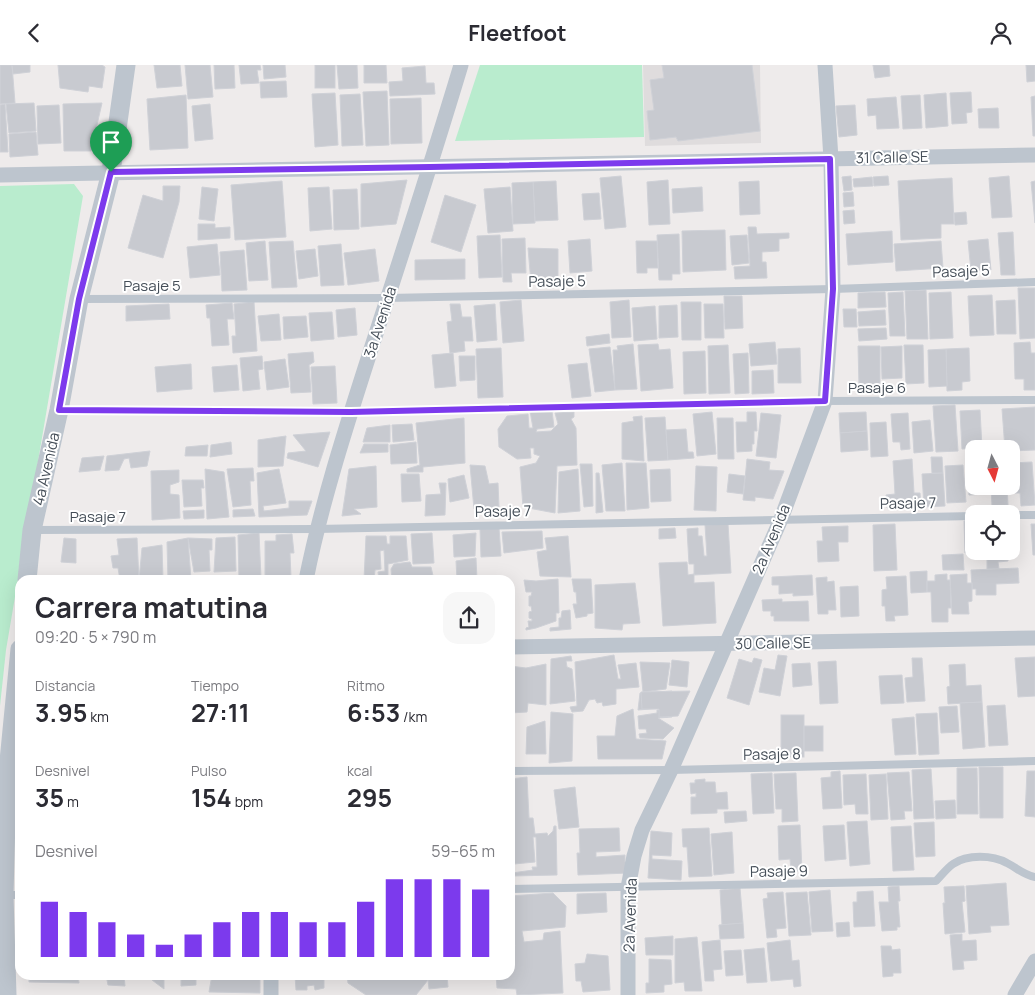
<!DOCTYPE html>
<html lang="es">
<head>
<meta charset="utf-8">
<style>
  :root { --surface:#fff; --page:#f7f7f7; --text:#2b2b33; --muted:#7c7c81; --accent:#7c3aed }
  body { margin:0; font-family:Manrope,sans-serif; background:var(--page); color:var(--text); height:100vh; display:flex; flex-direction:column; font-size:19px; white-space:nowrap }
  * { box-sizing:border-box; margin:0 }
  p { font-size:16px; color:var(--muted) }
  .icon { flex:none; width:28px; height:28px; fill:none; stroke:currentColor; stroke-width:2; stroke-linecap:round; stroke-linejoin:round }
  .map { position:relative; flex:1; overflow:hidden }
  .panel { position:absolute; left:15px; top:510px; width:500px; height:405px; display:flex; flex-direction:column; background:var(--surface); border-radius:15px; box-shadow:0 5px 20px #0002 }
  .panel>* { flex:none }
  .needle { width:32px; rotate:174deg }
  .tools { position:absolute; left:965px; top:375px; display:grid; gap:10px }
  .tools a { display:grid; place-items:center; width:55px; height:55px; border-radius:10px; background:var(--surface); box-shadow:0 5px 20px #0002; font-size:25px }
  .pin { position:absolute; display:grid; place-items:center; width:42px; height:42px; color:#fff; margin:-51px -21px; border-radius:50% 50% 50% 0; rotate:-45deg; box-shadow:0 0 5px #0007 }
  .pin .icon { rotate:45deg }
  .round { display:grid; place-items:center; flex:none; width:52px; height:52px; border-radius:15px; background:var(--page) }
  .summary { display:flex; align-items:center; justify-content:space-between; height:85px; padding:0 20px }
  h1 { font-size:28px; font-weight:700; line-height:38px }
  .figures { display:grid; grid-template-columns:repeat(3,1fr); gap:8px; height:85px; padding:5px 20px }
  .figures div { display:grid; align-content:center }
  .figures b { font-size:25px; font-weight:700 }
  .figures small { font-size:14px; font-weight:400 }
  .figures p { font-size:14px }
  .chart { height:140px; padding:10px 20px }
  .chart p { display:flex; justify-content:space-between }
  .chart svg { width:100%; height:90px; margin-top:5px; stroke:var(--accent); stroke-width:6 }
  header { display:flex; justify-content:space-between; align-items:center; height:65px; padding:0 20px; background:var(--surface); font-size:22px; font-weight:700 }
  .map>svg:first-child { display:block }
  .education { fill:#dfdcdd }
  .green { fill:#b9ecce }
  .building { fill:#c8cad0; stroke:#cfd1d7 }
  .lines { fill:none; stroke-linecap:round; stroke-linejoin:round }
  .service { stroke:#bdc5ce; stroke-width:8 }
  .minor { stroke:#bdc5ce; stroke-width:15 }
  .tertiary { stroke:#bdc5ce; stroke-width:19 }
  .route-casing { stroke:#fff; stroke-width:10 }
  .route { stroke:#7c3aed; stroke-width:6 }
  .labels { text-anchor:middle; dominant-baseline:central; stroke-width:4; stroke-linejoin:round; paint-order:stroke }
  .street-label { font-size:15px; fill:#454e58; stroke:#fff }
</style>
</head>
<body>
<header><svg class="icon" aria-label="back" viewBox="0 0 24 24"><path d="M15 5l-7 7 7 7"/></svg>Fleetfoot<svg class="icon" aria-label="person" viewBox="0 0 24 24"><circle cx="12" cy="8" r="4"/><path d="M4 21q1-7 8-7t8 7"/></svg></header>
<div class="map">
<svg width="1035" height="930" viewBox="0 0 1035 930">
  <rect width="100%" height="100%" fill="#eeebeb"/>
  <!-- education -->
  <path class="education" d="M643 0H760L761 78 645 81Z"/>
  <!-- green -->
  <g class="green">
    <path d="M480 0H642L644 72 455 76Z"/>
    <path d="M74 119 83 131 6 585 0 641V121Z"/>
  </g>
  <!-- building -->
  <g class="building">
    <path d="M0 0H12L15 38 0 39Z"/>
    <path d="M12 0H30V7L13 9Z"/>
    <path d="M58 0H102L105 2 102 23 89 21 88 27 60 23Z"/>
    <path d="M154 0H180L182 21 157 23Z"/>
    <path d="M185 0H210L213 32 188 34Z"/>
    <path d="M214 0H234L235 23 215 24Z"/>
    <path d="M239 0H260L261 5H257L259 18 241 19Z"/>
    <path d="M263 0H285L286 12 264 14Z"/>
    <rect x="315" y="0" width="20" height="23"/>
    <path d="M337 0H357L358 23 339 24Z"/>
    <path d="M364 0H386L387 18H364Z"/>
    <path d="M662 0H752L760 66 678 76 676 72 650 75 647 46 654 45 650 15 664 13Z"/>
    <path d="M873 0H889L890 11 875 13Z"/>
    <path d="M1026 0H1035V16L1027 17Z"/>
    <path d="M425 1 426 18H434L435 29 390 31 389 17 403 16 402 3Z"/>
    <path d="M286 16 287 32 261 33 260 17Z"/>
    <path d="M387 26 389 80 366 81 363 27Z"/>
    <path d="M971 27 972 47 966 48 967 58 952 59 950 28Z"/>
    <path d="M335 28 338 80 315 82 312 29Z"/>
    <path d="M946 28 948 61 926 63 924 30Z"/>
    <path d="M360 29 363 80 342 81 340 30Z"/>
    <path d="M186 30 188 83 150 85 147 34Z"/>
    <path d="M920 30 922 63 903 64 901 31Z"/>
    <path d="M1035 31V71H1033L1031 32Z"/>
    <path d="M896 32 899 63 877 64 876 50 868 51 867 34Z"/>
    <path d="M421 33 422 78 391 79 390 34Z"/>
    <path d="M34 38 36 66 9 68 6 39Z"/>
    <path d="M102 38 91 86H64L63 39Z"/>
    <path d="M5 39 8 87H0V40Z"/>
    <path d="M210 39 213 74 195 76 192 41Z"/>
    <path d="M59 40 61 78 38 79 37 41Z"/>
    <path d="M855 40 857 70 839 72 836 41Z"/>
    <path d="M998 43 999 63H979L978 44Z"/>
    <path d="M36 67 38 90 10 92 9 69Z"/>
    <path d="M621 111 626 162 605 164 600 113Z"/>
    <path d="M851 111 852 125 844 126 842 112Z"/>
    <path d="M888 111 889 120 874 121 873 112Z"/>
    <path d="M1009 111 1012 152 992 153 989 113Z"/>
    <path d="M872 112 873 121 854 122 853 114Z"/>
    <path d="M952 113 954 159H941V173L901 175 898 116Z"/>
    <path d="M407 115 396 159 361 162V119Z"/>
    <path d="M668 115 670 159 649 160 647 117Z"/>
    <path d="M282 116 286 172 235 175 231 120Z"/>
    <path d="M556 116 558 155 535 156 533 117Z"/>
    <path d="M759 116 760 149 740 150 739 117Z"/>
    <path d="M1035 116V158L1031 117Z"/>
    <path d="M533 117 535 158 513 159 512 118Z"/>
    <path d="M163 121H180L179 137 163 193 128 183 143 130 163 136Z"/>
    <path d="M202 122 218 124 214 156 199 154Z"/>
    <path d="M329 122 332 164 310 166 308 123Z"/>
    <path d="M510 122 513 166 488 168 484 124Z"/>
    <path d="M702 122 703 146 673 148 672 124Z"/>
    <path d="M357 124 359 164 334 165 333 125Z"/>
    <path d="M853 127 854 141 844 142 843 128Z"/>
    <path d="M599 128 601 154 584 155 582 129Z"/>
    <path d="M445 130 476 140 461 187 431 177Z"/>
    <path d="M854 145 855 158 844 159 843 146Z"/>
    <path d="M966 147 967 159 955 160 954 148Z"/>
    <path d="M198 159H215V163L230 162V173L198 175Z"/>
    <path d="M748 162H756L757 169 789 168V173L779 174V186L762 187V197H766L767 213 735 214 734 202 750 201Z"/>
    <path d="M725 165 726 205 683 207 682 166Z"/>
    <path d="M892 166 893 197 848 200 846 169Z"/>
    <path d="M1013 167 1015 210H1001L998 168Z"/>
    <path d="M679 169 680 209H672V215H659L657 170Z"/>
    <path d="M500 170 502 212 479 213 477 171Z"/>
    <path d="M747 170 749 198 732 200 730 171Z"/>
    <path d="M525 173 526 208H511L512 217H503L502 174Z"/>
    <path d="M590 174 592 206 570 208 568 176Z"/>
    <path d="M988 174 991 205 971 206 968 176Z"/>
    <path d="M265 176 268 215 249 216 246 178Z"/>
    <path d="M293 176 297 222 272 223 269 177Z"/>
    <path d="M636 176H657L658 203H647V208H637Z"/>
    <path d="M941 176 943 203 896 206 894 179Z"/>
    <path d="M217 179 220 210 190 213 187 182Z"/>
    <path d="M341 179 344 220 321 221 318 181Z"/>
    <path d="M528 183 558 184V218H531Z"/>
    <path d="M315 184 318 211 299 214 296 186Z"/>
    <path d="M375 184 379 216 348 220 344 188Z"/>
    <path d="M244 185 247 225 222 226 220 187Z"/>
    <path d="M465 194V214L415 215V195Z"/>
    <path d="M1018 223H1035V273L1020 274Z"/>
    <path d="M926 225 928 274H907L905 226Z"/>
    <path d="M885 227 886 242 858 243V228Z"/>
    <path d="M903 227 905 271H890L888 228Z"/>
    <path d="M951 227 953 273 930 274 929 228Z"/>
    <path d="M992 230 994 270 970 271 968 231Z"/>
    <path d="M724 231H742L743 263 725 264Z"/>
    <path d="M521 235 524 276 503 278 500 237Z"/>
    <path d="M629 235 631 272 612 273 610 237Z"/>
    <path d="M1015 235 1016 269H997L996 236Z"/>
    <path d="M254 237 257 286 233 288 232 271H236L234 239Z"/>
    <path d="M681 237H701V275H682Z"/>
    <path d="M232 238 234 254H227L229 280 212 281 210 253H207L206 240Z"/>
    <path d="M169 239 170 254 126 256V241Z"/>
    <path d="M450 239H460L462 252H471L473 276H464L465 286 450 288 447 257 452 256Z"/>
    <path d="M495 239 497 275 477 277 474 241Z"/>
    <path d="M704 239H723L724 273H705Z"/>
    <path d="M677 240 678 272 659 273V241Z"/>
    <path d="M655 241 657 274 634 276 632 243Z"/>
    <path d="M355 243 357 270 338 272 336 245Z"/>
    <path d="M843 244H856L857 262H844Z"/>
    <path d="M885 245 886 260 859 261 858 247Z"/>
    <path d="M332 247 334 274 311 276 309 248Z"/>
    <path d="M279 249 281 275 261 276 258 251Z"/>
    <path d="M306 251 308 272 284 274 283 252Z"/>
    <path d="M886 263 887 274 859 276 858 264Z"/>
    <path d="M609 269 610 278 587 281 586 272Z"/>
    <path d="M775 277 777 299 751 301 749 279Z"/>
    <path d="M1030 277 1031 288H1035V325H1024V314H1015L1014 278Z"/>
    <path d="M633 279 637 324 615 325 613 285H618L617 281Z"/>
    <path d="M658 279 659 285 670 284 673 323 641 326 638 280Z"/>
    <path d="M728 280 730 328 709 329 708 281Z"/>
    <path d="M904 280H923L924 318 906 319Z"/>
    <path d="M858 281H880V320L859 321Z"/>
    <path d="M902 281V313L882 314 881 282Z"/>
    <path d="M610 282 615 325 595 327 589 284Z"/>
    <path d="M501 283 503 332 478 333 476 284Z"/>
    <path d="M800 283 801 318H778V284Z"/>
    <path d="M969 283 970 316 962 317V325L947 326 946 284Z"/>
    <path d="M946 284 947 321 929 322 928 285Z"/>
    <path d="M705 286 706 328 684 329 683 287Z"/>
    <path d="M313 287 314 297 309 300 311 327 291 328 288 289Z"/>
    <path d="M453 288 456 321 435 323 432 290Z"/>
    <path d="M748 288 749 328 735 329 733 289Z"/>
    <path d="M262 291 263 304 258 305 260 324 243 326 240 293Z"/>
    <path d="M459 291H475V315L460 316Z"/>
    <path d="M285 294 289 322 267 325 264 297Z"/>
    <path d="M587 298 591 331 572 333 568 300Z"/>
    <path d="M191 299 192 324 157 327 155 302Z"/>
    <path d="M237 300 239 325 214 327 212 302Z"/>
    <path d="M335 301 337 338 313 339 311 302Z"/>
    <path d="M773 305 774 328 752 329V306Z"/>
    <path d="M955 340 958 386 936 387 933 341Z"/>
    <path d="M1035 342V385L1011 386V384H1005L1002 344Z"/>
    <path d="M980 345 982 383 962 384 960 346Z"/>
    <path d="M530 346H552L554 362 537 364 536 367 551 366 558 359 555 348 574 347V352L571 354 576 363 577 400 557 401 555 448 523 442 520 402 536 398 540 391 534 389V383H530L531 393 517 394 499 382 498 364 507 351 528 349 529 363H533Z"/>
    <path d="M712 347 716 389 697 391 693 349Z"/>
    <path d="M747 347H756L757 366H754V379H752V386L737 387 736 357H747Z"/>
    <path d="M866 347 867 366 840 368 839 348Z"/>
    <path d="M761 348 781 350 776 393 756 391Z"/>
    <path d="M908 348 910 384 901 385 900 377H893L891 349Z"/>
    <path d="M642 351 644 396 622 394V358L634 356 633 352Z"/>
    <path d="M665 352 668 395 648 396 645 353Z"/>
    <path d="M464 353 465 398 423 402V407H407V404L420 400 416 358Z"/>
    <path d="M717 353H733L734 394H718Z"/>
    <path d="M930 355 933 386 914 388 912 357Z"/>
    <path d="M886 357 888 391 871 392 870 358Z"/>
    <path d="M412 359 414 375 393 377 392 360Z"/>
    <path d="M390 360V377H363L367 363Z"/>
    <path d="M686 364 688 387H693L694 393 668 395 666 365Z"/>
    <path d="M867 366 868 385 841 387 840 368Z"/>
    <path d="M330 367 318 402 287 393 288 388 306 386 293 370Z"/>
    <path d="M286 371 283 401 258 402V375Z"/>
    <path d="M231 377 232 389 210 392 211 380Z"/>
    <path d="M416 377 417 398 391 399 390 380Z"/>
    <path d="M364 379H388V387L360 388Z"/>
    <path d="M208 380 207 391H185L186 382Z"/>
    <path d="M150 386 147 401 131 403 129 393 124 394 119 405 105 406 107 391Z"/>
    <path d="M104 391 100 405 79 407 82 393Z"/>
    <path d="M931 392H942L943 408H932Z"/>
    <path d="M747 394 770 397 769 405 784 406 773 434 755 432V436L743 435Z"/>
    <path d="M912 394 914 428H920L921 441 887 443 886 430 895 429 893 396Z"/>
    <path d="M1032 397 1035 440 1021 441 1020 428H1013L1011 398Z"/>
    <path d="M622 398 625 446H606L602 400Z"/>
    <path d="M626 398H646L649 443 627 445Z"/>
    <path d="M580 399H592L593 441 584 442Z"/>
    <path d="M470 400 485 401 489 419 498 418 499 442 474 444Z"/>
    <path d="M963 400 966 437 947 438 945 401Z"/>
    <path d="M376 401 377 442 354 444 361 449 342 451 349 404Z"/>
    <path d="M696 401 717 402 716 446 694 445Z"/>
    <path d="M253 403 254 416H250L251 440 233 442 227 404Z"/>
    <path d="M967 403H974V421H987V429L969 430Z"/>
    <path d="M205 404 224 407 229 452 207 454Z"/>
    <path d="M279 404 286 438 263 441 264 446 289 443V436H312L307 450 259 452 257 408Z"/>
    <path d="M578 404 580 446 558 448 559 407Z"/>
    <path d="M670 404 671 436 651 437 650 405Z"/>
    <path d="M179 405V417L170 420V429L179 430 180 453 152 455 151 406Z"/>
    <path d="M596 408H599L603 447 596 448Z"/>
    <path d="M943 408 945 441 924 442 922 409Z"/>
    <path d="M401 409H419L421 436 402 437Z"/>
    <path d="M729 409 745 411 743 429 727 427Z"/>
    <path d="M464 410 469 433 450 437 448 414Z"/>
    <path d="M182 415H203L204 423H201L202 441 184 442Z"/>
    <path d="M439 418H446L445 450 425 451 426 430 441 429Z"/>
    <path d="M991 421H1007L1008 440 992 441Z"/>
    <path d="M253 444 255 451 233 452V445Z"/>
    <path d="M204 445V453L184 454 183 446Z"/>
    <path d="M964 456H974V486L987 487 965 488Z"/>
    <path d="M728 459 731 508 694 510V499H689L687 464 698 463V471H702L704 491H707L705 460Z"/>
    <path d="M895 459 897 505 874 506 873 460Z"/>
    <path d="M1031 459H1035V490H1033Z"/>
    <path d="M848 461V477H838L839 496 818 497 817 476H823L822 462Z"/>
    <path d="M499 463 501 491 481 492 480 464Z"/>
    <path d="M675 463 676 473 659 474V464Z"/>
    <path d="M542 466 543 483 504 488 502 467Z"/>
    <path d="M259 468 261 513 253 515H239L238 470Z"/>
    <path d="M432 468 434 498 413 499 411 469Z"/>
    <path d="M476 468 475 491 454 492 453 470Z"/>
    <path d="M292 469 294 488H290L291 513H265V476H276V470Z"/>
    <path d="M366 471H386L387 479H390V471H406L408 495 388 499V515H379L378 507 385 506 384 485 380 486 381 504 375 505 374 515H364Z"/>
    <path d="M568 471 571 512 540 511 537 487 547 485 545 473Z"/>
    <path d="M235 472 236 506 214 507 216 473Z"/>
    <path d="M64 473 76 474V498L61 497Z"/>
    <path d="M137 473 139 515H120L118 503H113L111 491 119 490 117 474Z"/>
    <path d="M188 473 191 515H168L167 477Z"/>
    <path d="M188 473 212 474V485H209L210 506 194 507Z"/>
    <path d="M162 480 163 515H139L142 483Z"/>
    <path d="M987 486H1008V496L998 497 999 504H987Z"/>
    <path d="M963 489 964 505H943L942 490Z"/>
    <path d="M476 493 477 515H457L456 496Z"/>
    <path d="M410 497 412 502H431L434 515H392L391 504 394 499Z"/>
    <path d="M687 497 688 510 694 509V518L714 517 716 558 663 561 659 498Z"/>
    <path d="M1018 503 1019 518 996 519V530H976V524H972L971 505Z"/>
    <path d="M927 506V527L911 528 910 507Z"/>
    <path d="M947 509V515H950L951 543H948V557H932L931 527H927V516H935V510Z"/>
    <path d="M967 509V518H972V536L968 537 969 549H952L950 510Z"/>
    <path d="M812 510 813 530 793 531V528L779 529V520H772V512Z"/>
    <path d="M906 511 908 550 894 551 895 556H886L885 541H882V525L887 524 886 512Z"/>
    <path d="M827 512V517L834 516 836 545H828V549H818L816 513Z"/>
    <path d="M558 514 559 548H556V556L536 563 526 565V563L529 562 528 556H532V554L529 553V547L532 546 531 541H529V531H531L532 527H526L524 515 536 516Z"/>
    <path d="M572 514H591L593 548 587 549V551L576 553 573 539H577L576 527H574Z"/>
    <path d="M635 518 640 558 623 559 622 565 595 563V520Z"/>
    <path d="M858 521 859 551 841 552 840 522Z"/>
    <path d="M782 534V537L808 536 809 556H774V551H771V546H763L762 535Z"/>
    <path d="M570 545 571 564 550 566V563L559 562V553H561L562 546Z"/>
    <path d="M614 590 618 614H621L618 600 636 598 639 622 616 624V639L603 641 602 637 597 638 595 634 589 635 583 646 572 647 570 642 577 641 575 597Z"/>
    <path d="M778 590 787 591 780 631 759 627 764 603 775 605Z"/>
    <path d="M571 591 572 596H566L567 602 572 604 575 636 550 639 551 594Z"/>
    <path d="M1035 592V631L1018 632 1015 593Z"/>
    <path d="M754 593 762 595 749 640 727 633 739 594 752 598Z"/>
    <path d="M912 593H922L925 636 907 637 905 613 913 612Z"/>
    <path d="M672 595 689 597 687 622 669 620Z"/>
    <path d="M836 596 838 638 820 639 818 597Z"/>
    <path d="M640 597 670 598 666 624 643 627Z"/>
    <path d="M810 598 812 620 793 622 792 599Z"/>
    <path d="M546 599V640L528 638 527 647 510 648V601L526 603Z"/>
    <path d="M965 599 966 621 981 620 982 637 948 639 947 622 950 621 949 600Z"/>
    <path d="M902 610 904 638 881 639 879 611Z"/>
    <path d="M672 626V652L658 653 674 663 663 674 640 673 639 669 647 668 646 664H639L638 651 657 648V645H662V643L638 645 640 628Z"/>
    <path d="M690 626 678 651 659 652V644H642L641 627Z"/>
    <path d="M982 637 985 682 963 684 960 638Z"/>
    <path d="M1005 640 1008 680 989 681 987 641Z"/>
    <path d="M957 641 959 667 941 668 939 642Z"/>
    <path d="M633 644 636 674 666 676 662 694H598L597 671H615L617 651Z"/>
    <path d="M551 647 573 649 572 696 549 698Z"/>
    <path d="M937 648 939 689 919 690 916 649Z"/>
    <rect x="781" y="650" width="23" height="42"/>
    <path d="M914 652 916 689 895 690 892 654Z"/>
    <path d="M545 656 546 689H526L527 662Z"/>
    <rect x="804" y="661" width="19" height="25"/>
    <path d="M979 702H1003V753H980Z"/>
    <path d="M957 703H977L978 749H957Z"/>
    <path d="M931 704 934 753 914 754 912 705Z"/>
    <path d="M840 706 842 743 823 744 821 713 831 712V707Z"/>
    <path d="M1027 706H1035V752L1025 751Z"/>
    <path d="M909 707 912 746H904L905 754 891 755 887 708Z"/>
    <path d="M772 708 774 748 753 749 751 709Z"/>
    <path d="M796 708 798 756 782 757V744H776L774 709Z"/>
    <path d="M866 709 868 749H856L855 739 844 740 843 710Z"/>
    <path d="M886 709 888 754 871 755 869 710Z"/>
    <path d="M527 712 529 753H533L535 769 547 768 548 771 553 766 554 761H556L557 810 512 811V808L533 805 532 802H537L536 772H533L535 797 514 799 510 754V714Z"/>
    <path d="M705 714V717H715L716 728 727 727 728 744H717V748L691 749V732H696V728L691 729 690 718H695V715Z"/>
    <path d="M575 722 579 762 559 764 554 725Z"/>
    <path d="M955 735 956 753 936 754 935 736Z"/>
    <path d="M746 746 747 756 725 758 724 747Z"/>
    <path d="M867 756 870 799 850 801 847 757Z"/>
    <path d="M934 757 935 791 916 792 914 758Z"/>
    <path d="M800 760 802 806H791L790 794 779 795 778 761Z"/>
    <path d="M844 760 846 794 825 796 823 761Z"/>
    <path d="M911 761 914 805 893 806 891 762Z"/>
    <path d="M619 763 620 786 596 787V792L625 790V797H628L629 808 578 810 577 788H580L579 764Z"/>
    <path d="M709 763 712 811 689 812 687 782H683L682 764Z"/>
    <path d="M651 766 672 768 671 791 652 790V794L682 796 681 815 648 813Z"/>
    <path d="M732 767 734 808 714 810 711 769Z"/>
    <path d="M1006 818 1009 860 990 861 991 867 969 869 966 821Z"/>
    <path d="M899 821 900 836H898L900 862H897V865L882 866 879 837H889L888 822Z"/>
    <path d="M964 821 965 836 962 837 965 867 945 869 943 838H945L944 822Z"/>
    <path d="M740 823 743 858 722 860 720 825Z"/>
    <path d="M830 825 833 866 812 867 809 827Z"/>
    <path d="M873 826 875 861 854 862 853 837H857V827Z"/>
    <path d="M783 827 786 863 776 864 777 872 767 873 763 834 768 833 767 828Z"/>
    <path d="M807 827 811 870 789 871 786 828Z"/>
    <path d="M553 828 566 841 565 862 522 866 524 877 543 875 544 868 560 866 563 928 517 930 516 924 497 923 496 910H510V882L515 881 514 877 510 878V868L514 867V863L510 864V831Z"/>
    <path d="M606 828 607 847 577 849V829Z"/>
    <path d="M849 857 850 871 837 872 836 858Z"/>
    <path d="M743 858 744 873 720 874 719 860Z"/>
    <path d="M962 869V876L976 875 977 895 963 896 964 904 953 905 950 870Z"/>
    <path d="M673 871V890H646L645 873Z"/>
    <path d="M697 872 702 926H685L684 917 675 918V874Z"/>
    <path d="M720 875 722 904 713 905 714 916H705L702 877Z"/>
    <path d="M790 875 792 896 799 895 801 921 794 922 793 914 771 916 767 878Z"/>
    <path d="M881 881H891L892 885 900 884 901 908H893V911L883 912Z"/>
    <path d="M764 883 767 917 747 918 744 885Z"/>
    <path d="M741 885 743 910 726 911 724 886Z"/>
    <path d="M587 889 608 891 610 925 583 927 581 916H576L575 899 585 898Z"/>
    <path d="M649 894 671 895 672 919 664 920V927L646 928V918H649Z"/>
    <path d="M29 910H78L79 918 29 917Z"/>
    <path d="M106 910H124L125 921 108 920Z"/>
    <path d="M154 910H179V911L164 913V924L152 915Z"/>
    <path d="M181 910H196V920L181 921Z"/>
    <path d="M212 910H260V928L209 927Z"/>
    <path d="M295 910H324V923L315 925 314 920 307 921V925H296Z"/>
    <path d="M347 910H447L448 922 429 924 428 915 416 930H366L348 918Z"/>
  </g>
  <g class="lines">
    <!-- service -->
    <g class="service">
      <path d="M79 234 388 233 833 224 1035 217"/>
      <path d="M59 345 351 347 825 336 1035 335"/>
      <path d="M1011 450H1035"/>
      <path d="M32 465 316 464 974 451"/>
      <path d="M510 706 671 705 1035 696"/>
      <path d="M7 716 20 715"/>
      <path d="M510 824 936 816C942 810 947 803 953 799 967 789 993 790 1007 798 1017 803 1024 810 1035 812"/>
      <path d="M4 830H20"/>
    </g>
    <!-- minor -->
    <g class="minor">
      <path d="M0 110 1035 90"/>
      <path d="M306 515C322 435 348 356 373 278 403 186 433 93 461 0"/>
      <path d="M510 582 1035 573"/>
      <path d="M271 930V910"/>
      <path d="M628 930V823L634 791 642 765 671 705 781 454 825 336 833 224 831 94 825 0"/>
      <path d="M1015 930 1035 896"/>
    </g>
    <!-- tertiary -->
    <g class="tertiary">
      <path d="M27 515 32 465 59 345 79 234 111 107 126 0"/>
      <path d="M7 930 4 830 7 716 20 584"/>
    </g>
  </g>
  <g class="lines">
    <!-- route casing -->
    <g class="route-casing">
      <path id="route" d="M830 94 833 224 825 336 351 347 59 345 79 234 111 107 430 102Z"/>
    </g>
    <!-- route -->
    <use href="#route" class="route"/>
  </g>
  <g class="labels">
    <!-- street labels -->
    <g class="street-label">
      <text transform="translate(892 92) rotate(-1)">31 Calle SE</text>
      <text transform="translate(961 206) rotate(-2)">Pasaje 5</text>
      <text transform="translate(557 216) rotate(-1)">Pasaje 5</text>
      <text x="152" y="220">Pasaje 5</text>
      <text transform="translate(380 257) rotate(-72)">3a Avenida</text>
      <text x="877" y="322">Pasaje 6</text>
      <text transform="translate(46 404) rotate(-77)">4a Avenida</text>
      <text transform="translate(908 438) rotate(-1)">Pasaje 7</text>
      <text transform="translate(503 446) rotate(-1)">Pasaje 7</text>
      <text x="98" y="451">Pasaje 7</text>
      <text transform="translate(771 474) rotate(-67)">2a Avenida</text>
      <text transform="translate(773 578) rotate(-1)">30 Calle SE</text>
      <text transform="translate(772 689) rotate(-1)">Pasaje 8</text>
      <text transform="translate(779 806) rotate(-1)">Pasaje 9</text>
      <text transform="translate(630 850) rotate(-88)">2a Avenida</text>
    </g>
  </g>
</svg>
<div class="tools">
<a><svg class="needle" viewBox="-14 -14 28 28"><path d="M0-13l5 13h-10z" fill="#e53935"/><path d="M0 13l5-13h-10z" fill="#7c7c81"/></svg></a>
<a><svg class="icon" aria-label="locate" viewBox="0 0 24 24"><circle cx="12" cy="12" r="6"/><path d="M12 2v4M12 18v4M2 12h4M18 12h4"/></svg></a>
</div>
<div class="pin" style="left:111px;top:107px;background:#1e9e55"><svg class="icon" aria-label="arrive" viewBox="0 0 24 24"><path d="M6 21V4h12l-3 4 3 4H6"/></svg></div>
<section class="panel">
<div class="summary"><div><h1>Carrera matutina</h1><p>09:20 · 5 × 790 m</p></div><a class="round"><svg class="icon" aria-label="share" viewBox="0 0 24 24"><path d="M12 15V3M7 8l5-5 5 5M5 13v7h14v-7"/></svg></a></div>
<div class="figures">
<div><p>Distancia</p><b>3.95<small> km</small></b></div>
<div><p>Tiempo</p><b>27:11</b></div>
<div><p>Ritmo</p><b>6:53<small> /km</small></b></div>
</div>
<div class="figures">
<div><p>Desnivel</p><b>35<small> m</small></b></div>
<div><p>Pulso</p><b>154<small> bpm</small></b></div>
<div><p>kcal</p><b>295</b></div>
</div>
<div class="chart"><p><span>Desnivel</span>59–65 m</p>
<svg viewBox="0 0 160 44" preserveAspectRatio="none"><path d="M5 44V17M15 44V22M25 44V27M35 44V33M45 44V38M55 44V33M65 44V27M75 44V22M85 44V22M95 44V27M105 44V27M115 44V17M125 44V6M135 44V6M145 44V6M155 44V11"/></svg>
</div>
</section>
</div>
</body>
</html>
